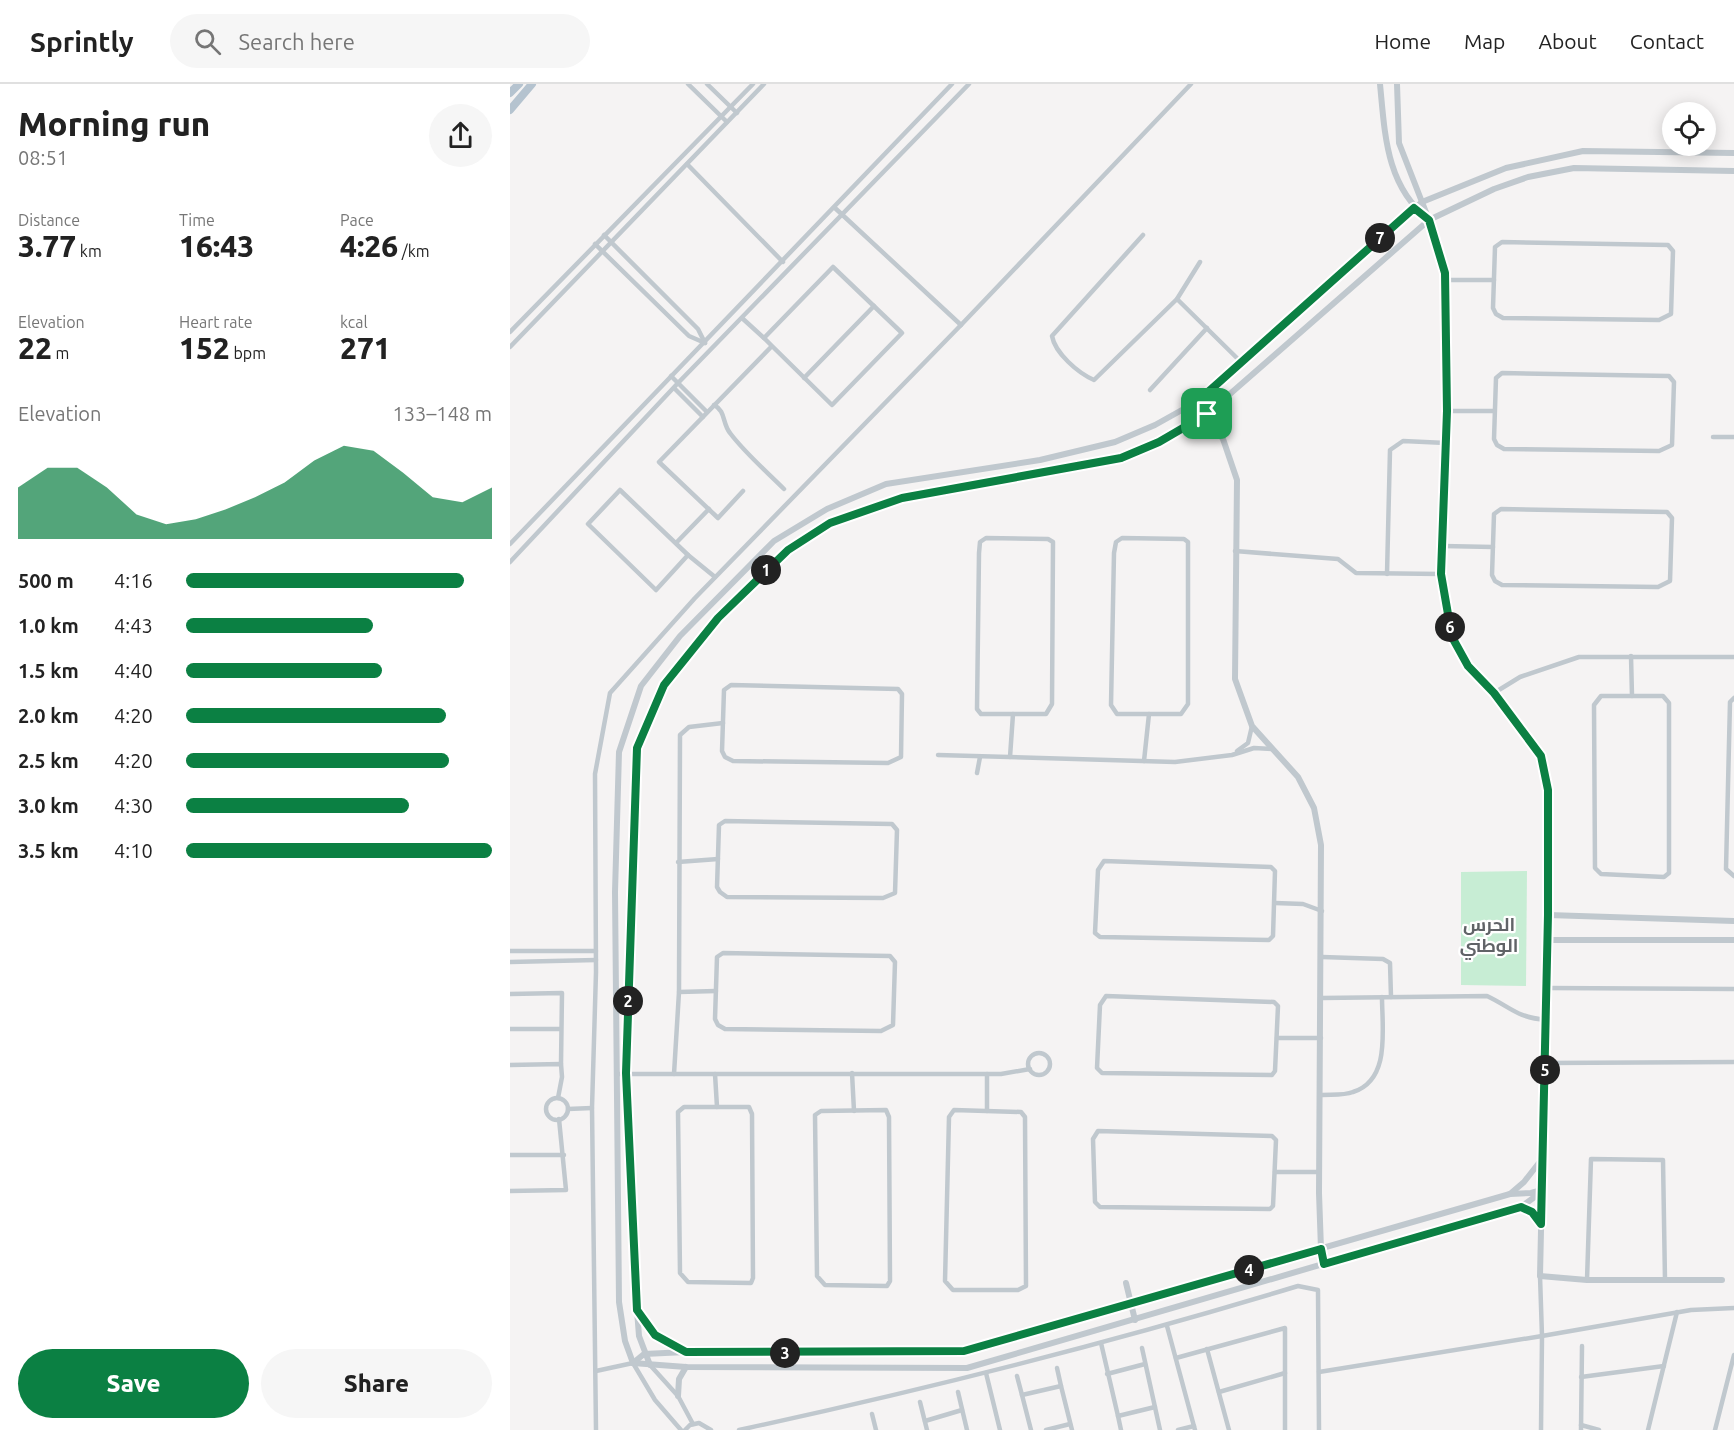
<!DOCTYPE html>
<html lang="en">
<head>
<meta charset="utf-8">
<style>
  :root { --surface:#fff; --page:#f6f6f6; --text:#222; --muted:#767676; --line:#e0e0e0; --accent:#0b8043 }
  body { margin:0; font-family:Ubuntu,Cairo,sans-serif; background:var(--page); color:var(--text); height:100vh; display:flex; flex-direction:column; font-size:22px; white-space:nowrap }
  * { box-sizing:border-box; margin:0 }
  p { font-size:20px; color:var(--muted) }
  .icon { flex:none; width:33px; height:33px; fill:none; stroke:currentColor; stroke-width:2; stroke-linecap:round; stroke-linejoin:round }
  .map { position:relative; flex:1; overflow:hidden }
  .panel { display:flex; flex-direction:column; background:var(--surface); width:510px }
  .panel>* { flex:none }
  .buttons { position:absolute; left:1152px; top:18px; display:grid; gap:12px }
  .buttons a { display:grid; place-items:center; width:54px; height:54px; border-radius:50%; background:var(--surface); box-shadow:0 3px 15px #0003; font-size:30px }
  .pin { position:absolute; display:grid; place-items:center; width:51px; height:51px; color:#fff; margin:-26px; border-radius:12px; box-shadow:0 3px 9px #0006 }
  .km { position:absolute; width:30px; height:30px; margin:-15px; border-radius:50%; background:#222; color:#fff; font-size:16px; line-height:30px; text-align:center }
  .round { display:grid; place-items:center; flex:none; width:63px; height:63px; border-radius:32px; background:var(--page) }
  .head { display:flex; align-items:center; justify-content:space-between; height:102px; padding:0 18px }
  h1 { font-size:33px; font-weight:800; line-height:45px }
  .metrics { display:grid; grid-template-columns:repeat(3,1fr); gap:9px; height:102px; padding:6px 18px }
  .metrics div { display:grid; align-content:center }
  .metrics b { font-size:30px; font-weight:800 }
  .metrics small { font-size:16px; font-weight:400 }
  .metrics p { font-size:16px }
  .chart { height:168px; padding:12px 18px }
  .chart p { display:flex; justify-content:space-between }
  .chart svg { width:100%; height:108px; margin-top:6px; fill:var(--accent); opacity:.7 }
  .action { display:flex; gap:12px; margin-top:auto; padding:12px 18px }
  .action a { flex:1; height:69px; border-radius:36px; background:var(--accent); color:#fff; font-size:24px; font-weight:800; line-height:69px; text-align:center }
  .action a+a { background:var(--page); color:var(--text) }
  ul { padding:0 18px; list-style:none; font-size:20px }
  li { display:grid; grid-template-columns:96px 72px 1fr; align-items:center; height:45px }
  li i { height:15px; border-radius:8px; background:var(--accent) }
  header { display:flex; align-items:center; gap:36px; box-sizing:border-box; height:84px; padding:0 30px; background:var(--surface); border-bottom:2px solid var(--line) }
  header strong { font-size:28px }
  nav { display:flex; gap:33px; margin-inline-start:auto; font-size:21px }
  .search { width:420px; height:54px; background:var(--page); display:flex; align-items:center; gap:15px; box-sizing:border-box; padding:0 21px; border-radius:33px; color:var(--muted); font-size:22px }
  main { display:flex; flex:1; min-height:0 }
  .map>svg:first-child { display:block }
  .park { fill:#c7edd4 }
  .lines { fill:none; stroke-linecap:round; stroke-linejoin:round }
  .minor { stroke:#c0c8ce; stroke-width:4.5 }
  .tertiary { stroke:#c0c8ce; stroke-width:6 }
  .primary { stroke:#b5c3cf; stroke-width:8 }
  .route-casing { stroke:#fff; stroke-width:12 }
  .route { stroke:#0b8043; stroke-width:8 }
  .labels { text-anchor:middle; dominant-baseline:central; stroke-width:4.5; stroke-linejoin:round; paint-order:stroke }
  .neighbourhood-label { font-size:18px; font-weight:bold; fill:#606367; stroke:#fff }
</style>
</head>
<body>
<header>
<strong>Sprintly</strong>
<div class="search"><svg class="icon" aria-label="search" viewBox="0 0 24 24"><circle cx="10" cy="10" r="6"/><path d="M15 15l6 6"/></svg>Search here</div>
<nav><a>Home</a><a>Map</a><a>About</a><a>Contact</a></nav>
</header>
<main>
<section class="panel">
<div class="head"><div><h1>Morning run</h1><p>08:51</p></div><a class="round"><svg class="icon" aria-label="share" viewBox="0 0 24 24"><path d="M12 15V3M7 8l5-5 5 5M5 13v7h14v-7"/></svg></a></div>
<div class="metrics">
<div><p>Distance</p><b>3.77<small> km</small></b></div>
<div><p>Time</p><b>16:43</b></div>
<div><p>Pace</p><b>4:26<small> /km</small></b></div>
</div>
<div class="metrics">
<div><p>Elevation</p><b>22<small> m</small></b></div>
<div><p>Heart rate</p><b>152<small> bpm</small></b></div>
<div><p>kcal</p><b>271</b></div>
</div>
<div class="chart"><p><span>Elevation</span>133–148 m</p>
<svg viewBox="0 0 160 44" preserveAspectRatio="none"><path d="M0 44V23L10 15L20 15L30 23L40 34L50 38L60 36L70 32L80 27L90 21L100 12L110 6L120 8L130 17L140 27L150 29L160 23V44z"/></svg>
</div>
<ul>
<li><b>500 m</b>4:16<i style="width:91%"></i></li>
<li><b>1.0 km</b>4:43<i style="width:61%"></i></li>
<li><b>1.5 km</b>4:40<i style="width:64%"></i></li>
<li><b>2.0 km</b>4:20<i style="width:85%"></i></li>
<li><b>2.5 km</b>4:20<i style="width:86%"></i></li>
<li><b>3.0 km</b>4:30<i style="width:73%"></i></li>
<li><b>3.5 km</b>4:10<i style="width:100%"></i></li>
</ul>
<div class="action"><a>Save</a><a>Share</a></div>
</section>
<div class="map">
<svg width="1224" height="1346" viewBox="0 0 1224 1346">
  <rect width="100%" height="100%" fill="#f5f3f3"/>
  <!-- park -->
  <path class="park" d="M1017 787 1016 902 951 901V788Z"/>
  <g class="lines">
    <!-- minor -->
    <g class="minor">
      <path d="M178 0 217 38"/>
      <path d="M197 0 227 29"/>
      <path d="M177 80 273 178"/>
      <path d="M325 124 451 241"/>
      <path d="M94 151 188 245 195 259"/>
      <path d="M633 151 542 252C545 269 568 289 584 296L667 215 690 178"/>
      <path d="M992 158 1158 161 1163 167 1161 230 1149 236 993 234 986 230 983 224 985 163Z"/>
      <path d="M85 160 179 252 195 259"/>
      <path d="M935 196H984"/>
      <path d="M667 215 731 278"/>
      <path d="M232 234 254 254"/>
      <path d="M0 248 243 0"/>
      <path d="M0 263 254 0"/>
      <path d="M992 289 1159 292 1164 298 1162 361 1149 367 994 365 987 361 984 355 986 294Z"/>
      <path d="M161 292 197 328"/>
      <path d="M294 294 364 222"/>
      <path d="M164 304 193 333"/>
      <path d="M640 306 697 244"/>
      <path d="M204 321C216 327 212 339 220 349 235 369 256 387 274 405"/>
      <path d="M937 327H984"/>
      <path d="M1203 353H1224"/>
      <path d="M110 406 178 471 146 506 78 440Z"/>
      <path d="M233 407 208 434 149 378 262 262 322 321 392 249 323 183 254 254 262 262"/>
      <path d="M991 425 1157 428 1162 434 1160 497 1148 503 992 501 985 497 982 491 984 430Z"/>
      <path d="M476 454 538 455 543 458 542 620 536 630H471L467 625 469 469 470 458Z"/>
      <path d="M612 454 674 455 678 458V620L671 630H607L601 621 604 469 606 458Z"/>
      <path d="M166 459 199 425"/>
      <path d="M0 460 442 0"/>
      <path d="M933 462 983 463"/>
      <path d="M725 467 828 475 846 489 931 490"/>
      <path d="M178 471 205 493"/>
      <path d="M0 478 168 299 459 0"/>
      <path d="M877 490 880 366 893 357 936 359"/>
      <path d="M1121 572 1122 612"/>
      <path d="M221 601 388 605 392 610 391 673 378 679 223 677 215 673 212 667 214 606Z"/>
      <path d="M984 609 1010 593 1069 573H1224"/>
      <path d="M1091 612H1153L1159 619V789L1154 793 1091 790 1085 784 1084 621Z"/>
      <path d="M1224 614 1220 618 1216 785 1224 792"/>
      <path d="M727 667 738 659 742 642"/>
      <path d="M428 671 665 678 722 671 744 664 762 665"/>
      <path d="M500 673 503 630"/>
      <path d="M634 677 639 630"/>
      <path d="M467 689 470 673"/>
      <path d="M215 737 382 740 387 746 385 809 373 814 217 813 210 808 207 803 209 741Z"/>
      <path d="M594 777 761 783 765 787 763 852 759 856 590 853 585 849 588 786Z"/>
      <path d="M168 778 208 775"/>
      <path d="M765 819 793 820 812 827"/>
      <path d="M0 867H86"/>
      <path d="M213 869 380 872 385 878 383 941 371 947 215 945 208 941 205 935 207 873Z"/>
      <path d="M812 873 873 875 880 879 881 913"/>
      <path d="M0 878 86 876"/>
      <path d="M1037 904 1224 905"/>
      <path d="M169 908 206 907"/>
      <path d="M0 910 52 909 51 980"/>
      <path d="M596 912 764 918 768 922 765 987 762 991 592 989 587 984 590 921Z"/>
      <path d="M812 914 977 912C1002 924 1006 933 1036 936"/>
      <path d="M0 945H50"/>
      <path d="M767 954H811"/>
      <circle cx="529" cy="980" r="11"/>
      <path d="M1035 979 1224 978"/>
      <path d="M0 981 51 980 52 993 48 1014"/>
      <path d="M342 989 344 1027"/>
      <path d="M107 990H491L520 985"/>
      <path d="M164 990 169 908 170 651 179 643 213 639"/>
      <path d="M205 990 207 1023"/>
      <path d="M477 990V1027"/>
      <path d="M810 1011C820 1010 833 1012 843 1008 881 996 872 945 872 913"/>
      <circle cx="47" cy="1025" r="11"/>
      <path d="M174 1023H239L242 1030 243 1194 241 1199 178 1198 170 1189 168 1028Z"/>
      <path d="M58 1025 82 1024"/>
      <path d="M376 1026 379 1033 380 1197 377 1202 315 1201 307 1192 305 1031 311 1027Z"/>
      <path d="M444 1026 511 1028 515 1033 516 1202 508 1206H443L435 1197 439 1033Z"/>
      <path d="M588 1047 762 1052 766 1056 763 1122 760 1125 590 1123 585 1118 583 1055Z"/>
      <path d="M0 1071H54"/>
      <path d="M765 1088H809"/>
      <path d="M0 1107 56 1106 49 1035"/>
      <path d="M1030 1192 1032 1252 1181 1226 1224 1224"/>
      <path d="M1077 1196 1081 1075 1153 1076 1155 1196"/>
      <path d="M657 1242 685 1346"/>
      <path d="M591 1259 608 1332 645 1323"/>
      <path d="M632 1264 650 1346"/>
      <path d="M697 1265 719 1346"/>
      <path d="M666 1274 775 1244V1346"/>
      <path d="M140 1281 168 1312 183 1340"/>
      <path d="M547 1284 551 1302"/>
      <path d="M86 1287 123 1279 145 1316 171 1346"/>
      <path d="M809 1288 1032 1252 1031 1346"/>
      <path d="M476 1289 490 1346"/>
      <path d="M597 1290 635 1280"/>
      <path d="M507 1292 512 1311"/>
      <path d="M1071 1293 1154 1282"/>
      <path d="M448 1308 457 1346"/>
      <path d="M709 1308 775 1289"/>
      <path d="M410 1318 417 1346"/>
      <path d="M362 1330 366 1346"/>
      <path d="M608 1332 611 1346"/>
      <path d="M415 1337 452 1326"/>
      <path d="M1071 1341 1089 1346"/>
      <path d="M86 1346 82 1024 86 888 85 690 100 609 185 514 451 241 681 0"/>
      <path d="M175 1346 180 1341 189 1339 201 1346"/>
      <path d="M229 1346C418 1305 604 1258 788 1202L808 1206 809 1346"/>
      <path d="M521 1346 512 1311 551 1302 562 1346"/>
      <path d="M536 1346 560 1340"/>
      <path d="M668 1346 684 1342"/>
      <path d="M1071 1346 1072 1262"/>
      <path d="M1138 1346 1167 1228"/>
      <path d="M1205 1346 1224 1271"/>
    </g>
    <!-- tertiary -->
    <g class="tertiary">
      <path d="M870 0C875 51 876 102 919 136"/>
      <path d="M887 0 889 59 919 136 935 189 937 327 931 490 942 553 958 582 984 609 1031 672 1038 706V831L1030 1192 1077 1196H1212"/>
      <path d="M688 317 713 355 727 396 725 595 742 642 788 693 804 724 811 761 809 1109 811 1165 814 1180"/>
      <path d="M1038 831 1224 837"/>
      <path d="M1038 856H1224"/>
      <path d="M1000 1110 1021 1109 1032 1106"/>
      <path d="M1011 1123 1030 1109"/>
      <path d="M616 1199 625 1236"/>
      <path d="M127 1227 145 1251 175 1267"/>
      <path d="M123 1279 115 1257 109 1218 105 808 109 668 131 602 170 552 264 457 317 425 376 400 530 376 605 358 645 341 688 317 912 118 996 84 1073 67 1224 69"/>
      <path d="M123 1279 134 1270 176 1268 454 1267 1000 1110 1014 1098 1032 1075"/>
      <path d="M123 1279 176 1283 457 1284 998 1126C1013 1123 1023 1125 1031 1140"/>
      <path d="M140 1281 129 1252 127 1226 116 989 127 665 154 601 208 533 278 466 320 439 392 414 611 374 649 358 697 330 919 136 984 105 1018 93 1064 84 1224 87"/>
      <path d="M168 1312 169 1295 176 1283"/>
    </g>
    <!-- primary -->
    <g class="primary">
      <path d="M0 9 9 0"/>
      <path d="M0 26 22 0"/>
    </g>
  </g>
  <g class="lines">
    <!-- route casing -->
    <g class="route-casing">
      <path id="route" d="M904 124 919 136 935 189 937 327 931 490 942 553 958 582 984 609 1031 672 1038 706V831L1031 1140 1022 1128 1011 1123 814 1180 811 1165 454 1267 176 1268 145 1251 127 1226 116 989 127 664 154 601 208 534 278 466 320 439 392 414 611 374 649 358 697 330 688 317Z"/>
    </g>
    <!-- route -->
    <use href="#route" class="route"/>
  </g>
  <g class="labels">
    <!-- neighbourhood labels -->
    <g class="neighbourhood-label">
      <text x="979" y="840">الحرس<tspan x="979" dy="21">الوطني</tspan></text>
    </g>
  </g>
</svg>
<div class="buttons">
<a><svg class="icon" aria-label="locate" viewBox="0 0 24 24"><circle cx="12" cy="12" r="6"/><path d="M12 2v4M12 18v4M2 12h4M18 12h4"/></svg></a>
</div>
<div class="pin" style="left:697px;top:330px;background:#1e9e55"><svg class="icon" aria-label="arrive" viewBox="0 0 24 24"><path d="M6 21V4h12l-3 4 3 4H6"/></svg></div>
<b class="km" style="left:256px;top:486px">1</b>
<b class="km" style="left:118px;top:917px">2</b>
<b class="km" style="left:275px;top:1269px">3</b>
<b class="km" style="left:739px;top:1186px">4</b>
<b class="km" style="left:1035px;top:986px">5</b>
<b class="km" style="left:940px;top:543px">6</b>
<b class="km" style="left:870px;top:154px">7</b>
</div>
</main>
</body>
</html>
